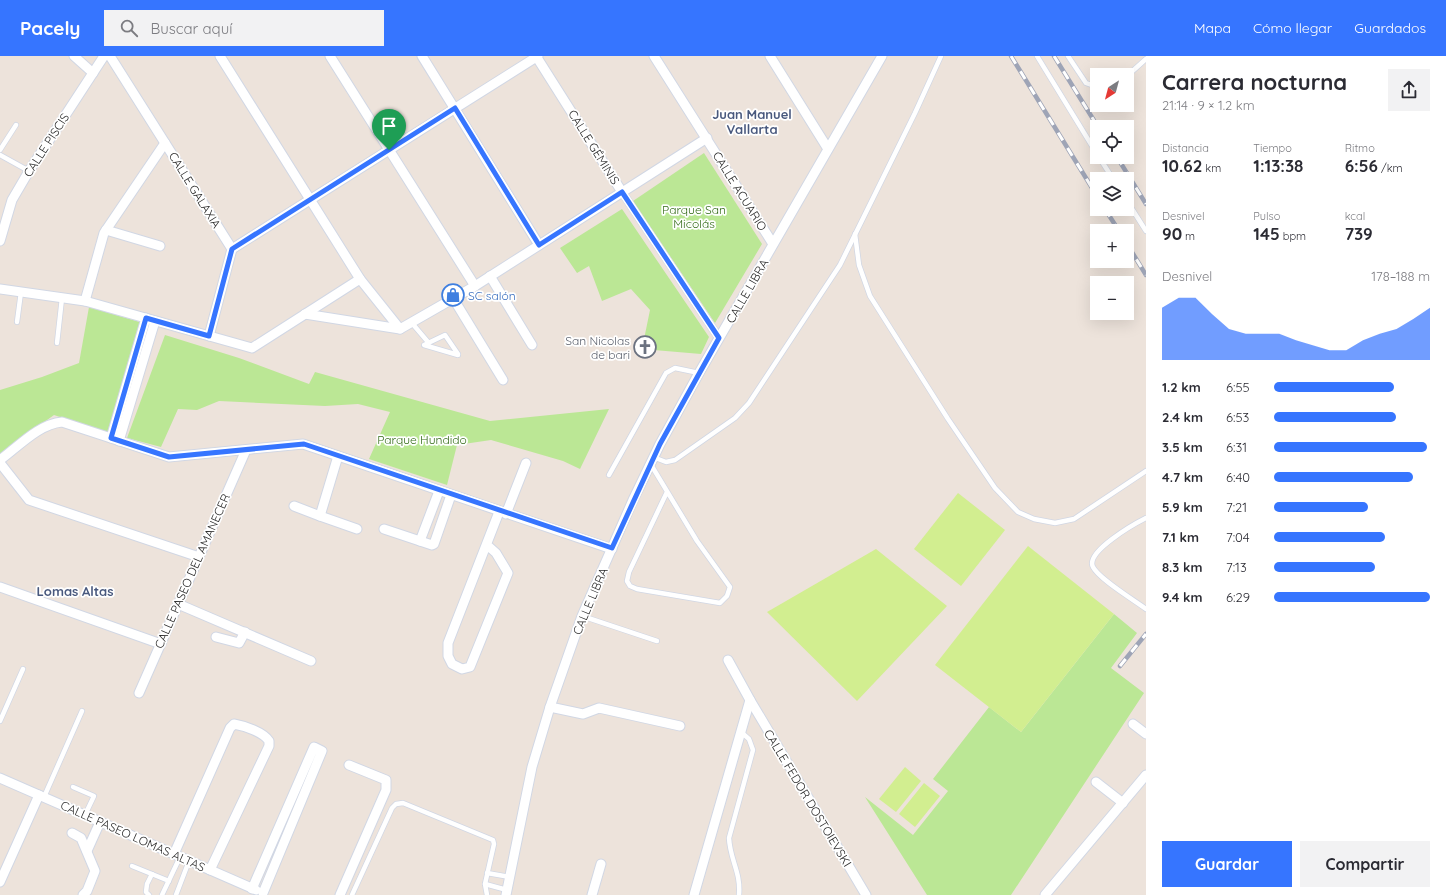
<!DOCTYPE html>
<html lang="es">
<head>
<meta charset="utf-8">
<style>
  :root { --surface:#fff; --page:#f2f2f3; --text:#2b2b33; --muted:#7c7c81; --accent:#3675ff }
  body { margin:0; font-family:Quicksand,sans-serif; background:var(--page); color:var(--text); height:100vh; display:flex; flex-direction:column; font-size:15px; white-space:nowrap }
  * { box-sizing:border-box; margin:0 }
  p { font-size:13px; color:var(--muted) }
  .icon { flex:none; width:22px; height:22px; fill:none; stroke:currentColor; stroke-width:2; stroke-linecap:round; stroke-linejoin:round }
  .map { position:relative; flex:1; overflow:hidden }
  .drawer { display:flex; flex-direction:column; background:var(--surface); width:300px }
  .drawer>* { flex:none }
  .needle { width:26px; rotate:216deg }
  .buttons { position:absolute; left:1090px; top:12px; display:grid; gap:8px }
  .buttons a { display:grid; place-items:center; width:44px; height:44px; border-radius:0px; background:var(--surface); box-shadow:0 4px 16px #0002; font-size:20px }
  .pin { position:absolute; display:grid; place-items:center; width:34px; height:34px; color:#fff; margin:-41px -17px; border-radius:50% 50% 50% 0; rotate:-45deg; box-shadow:0 0 4px #0007 }
  .pin .icon { rotate:45deg }
  .round { display:grid; place-items:center; flex:none; width:42px; height:42px; border-radius:0px; background:var(--page) }
  .headline { display:flex; align-items:center; justify-content:space-between; height:68px; padding:0 16px }
  h1 { font-size:22px; font-weight:700; line-height:30px }
  .stats { display:grid; grid-template-columns:repeat(3,1fr); gap:6px; height:68px; padding:4px 16px }
  .stats div { display:grid; align-content:center }
  .stats b { font-size:17px; font-weight:700 }
  .stats small { font-size:11px; font-weight:400 }
  .stats p { font-size:11px }
  .chart { height:112px; padding:8px 16px }
  .chart p { display:flex; justify-content:space-between }
  .chart svg { width:100%; height:72px; margin-top:4px; fill:var(--accent); opacity:.7 }
  .primary-button { display:flex; gap:8px; margin-top:auto; padding:8px 16px }
  .primary-button a { flex:1; height:46px; border-radius:0px; background:var(--accent); color:#fff; font-size:16px; font-weight:700; line-height:46px; text-align:center }
  .primary-button a+a { background:var(--page); color:var(--text) }
  ul { padding:0 16px; list-style:none; font-size:13px }
  li { display:grid; grid-template-columns:64px 48px 1fr; align-items:center; height:30px }
  li i { height:10px; border-radius:5px; background:var(--accent) }
  header { display:flex; align-items:center; gap:24px; box-sizing:border-box; height:56px; padding:0 20px; background:var(--accent); color:#fff }
  header strong { font-size:19px }
  nav { display:flex; gap:22px; margin-inline-start:auto; font-size:14px }
  .search { width:280px; height:36px; background:var(--page); display:flex; align-items:center; gap:10px; box-sizing:border-box; padding:0 14px; border-radius:0px; color:var(--muted); font-size:15px }
  main { display:flex; flex:1; min-height:0 }
  .map>svg:first-child { display:block }
  .green { fill:#bbe795 }
  .pitch { fill:#d2ee90 }
  .lines { fill:none; stroke-linecap:round; stroke-linejoin:round }
  .service-casing { stroke:#d1d7e4; stroke-width:6 }
  .pedestrian-casing { stroke:#d1d7e4; stroke-width:9 }
  .minor-casing { stroke:#d1d7e4; stroke-width:11 }
  .service { stroke:#fff; stroke-width:4.5 }
  .pedestrian { stroke:#fff; stroke-width:7 }
  .minor { stroke:#fff; stroke-width:9 }
  .rail-casing { stroke:#9ea4b6; stroke-width:4.5 }
  .rail { stroke:#fff; stroke-width:3; stroke-dasharray:9; stroke-linecap:butt }
  .route-casing { stroke:#fff; stroke-width:8 }
  .route { stroke:#3675ff; stroke-width:5 }
  .labels { text-anchor:middle; dominant-baseline:central; stroke-width:3.5; stroke-linejoin:round; paint-order:stroke }
  .street-label { font-size:12px; fill:#2a2a2a; stroke:#fff }
  .park-label { font-size:12px; fill:#326b16; stroke:#fff }
  .shop-label { font-size:12px; fill:#366cbe; stroke:#fff; text-anchor:start }
  .worship-label { font-size:12px; fill:#5b616d; stroke:#fff; text-anchor:end }
  .neighbourhood-label { font-size:13px; font-weight:bold; fill:#48587d; stroke:#fff }
</style>
</head>
<body>
<header>
<strong>Pacely</strong>
<div class="search"><svg class="icon" aria-label="search" viewBox="0 0 24 24"><circle cx="10" cy="10" r="6"/><path d="M15 15l6 6"/></svg>Buscar aquí</div>
<nav><a>Mapa</a><a>Cómo llegar</a><a>Guardados</a></nav>
</header>
<main>
<div class="map">
<svg width="1146" height="839" viewBox="0 0 1146 839">
  <rect width="100%" height="100%" fill="#ede3db"/>
  <!-- green -->
  <g class="green">
    <path d="M704 97 762 188 715 267 633 145Z"/>
    <path d="M622 153 709 281 701 298 642 293 650 254 631 233 602 245 589 210 577 217 560 192Z"/>
    <path d="M89 251 140 266 108 377 54 359 0 398V334L42 321 79 307Z"/>
    <path d="M165 279 239 302 309 328 315 316 490 365 609 353 580 413 563 405 491 384 457 389 447 429 369 403 390 356 358 348 325 350 219 345 197 354 178 353 161 391 127 382Z"/>
    <path d="M1114 558 1137 577 1111 612 1144 637 1011 839H927L865 741 913 779 948 735 933 723 989 651 1021 676Z"/>
  </g>
  <!-- pitch -->
  <g class="pitch">
    <path d="M958 437 1005 474 961 530 914 493Z"/>
    <path d="M1028 490 1114 558 1021 676 935 609Z"/>
    <path d="M876 493 947 550 857 645 767 556Z"/>
    <path d="M905 711 921 725 896 756 879 743Z"/>
    <path d="M924 727 940 740 915 771 899 758Z"/>
  </g>
  <g class="lines">
    <!-- service casing -->
    <g class="service-casing">
      <g id="service">
        <path d="M1037 0 1097 98"/>
        <path d="M1068 0 1086 27 1097 31"/>
        <path d="M1127 20 1146 3"/>
        <path d="M0 94 16 69"/>
        <path d="M0 99 29 115"/>
        <path d="M1099 101 1113 123"/>
        <path d="M1127 145 1146 175"/>
        <path d="M855 178 859 209 870 240 948 363 995 432 1018 456 1034 463 1055 467 1074 463 1146 415"/>
        <path d="M17 266 21 236"/>
        <path d="M411 266 428 286"/>
        <path d="M445 279 458 298V299L424 289Z"/>
        <path d="M57 287 62 242"/>
        <path d="M653 401 666 406 675 404 735 362 749 347 840 209 915 57 941 0"/>
        <path d="M650 407 697 485 730 531 727 540 720 547 637 533 630 530 627 525 629 516 667 436"/>
        <path d="M609 419 666 317 675 312 699 317"/>
        <path d="M1146 462C1134 468 1085 496 1093 511 1099 523 1134 544 1146 553"/>
        <path d="M582 560 657 585"/>
        <path d="M0 665 23 613"/>
        <path d="M73 731 94 740 85 759"/>
        <path d="M44 741 82 655"/>
        <path d="M132 810 169 825"/>
        <path d="M487 817 510 821"/>
        <path d="M485 828 507 834"/>
        <path d="M149 839 146 836 147 828 152 818"/>
        <path d="M162 839 180 801"/>
        <path d="M176 839 189 805"/>
        <path d="M352 839 392 752 396 748 403 747 493 784 494 788 485 828 487 839"/>
        <path d="M739 839C741 816 730 804 729 782L753 694 749 683 741 676"/>
      </g>
    </g>
    <!-- pedestrian casing -->
    <g class="pedestrian-casing">
      <path id="pedestrian" d="M622 136 719 282"/>
    </g>
    <!-- minor casing -->
    <g class="minor-casing">
      <g id="minor">
        <path d="M74 0 93 17"/>
        <path d="M110 0 232 193 209 280"/>
        <path d="M220 0 360 223 400 273"/>
        <path d="M330 0 475 230"/>
        <path d="M422 0 539 189"/>
        <path d="M536 0 622 136"/>
        <path d="M654 0 773 188"/>
        <path d="M770 0 828 93"/>
        <path d="M106 174 160 190"/>
        <path d="M0 185 12 144 29 115 104 0"/>
        <path d="M232 193 538 0"/>
        <path d="M490 220 532 289"/>
        <path d="M0 233 85 245 252 292 360 223"/>
        <path d="M453 242 503 324"/>
        <path d="M85 245 104 177 165 87"/>
        <path d="M305 258 400 273 475 230 707 82"/>
        <path d="M111 382 146 262"/>
        <path d="M119 385 155 265"/>
        <path d="M0 404C19 390 39 368 62 366L169 401 303 388 612 493"/>
        <path d="M0 407 29 444 199 501"/>
        <path d="M294 450 320 460 338 400"/>
        <path d="M506 458 526 407"/>
        <path d="M320 460 357 473"/>
        <path d="M384 473 420 485 439 435"/>
        <path d="M420 485 432 489 434 488 451 439"/>
        <path d="M487 489 496 497 508 517 470 611 462 613 452 608 448 600V587L499 456"/>
        <path d="M0 531 161 588"/>
        <path d="M178 548 311 605"/>
        <path d="M216 581 239 587 245 576"/>
        <path d="M728 604 750 644 866 839"/>
        <path d="M139 637 246 394"/>
        <path d="M550 651 583 658 599 652 680 670"/>
        <path d="M1133 668 1146 678"/>
        <path d="M0 722 256 834"/>
        <path d="M1096 726 1123 747"/>
        <path d="M72 777 81 782 95 815 87 835 83 839"/>
        <path d="M87 795 100 766"/>
        <path d="M174 798 230 672 234 668C245 670 263 676 269 685V690L210 814"/>
        <path d="M0 826 39 739"/>
        <path d="M252 833 314 691 322 695 263 837"/>
        <path d="M340 839 386 734V724L349 709"/>
        <path d="M506 839 532 711 550 651 582 560 633 444 660 388 699 317 882 0"/>
        <path d="M592 839 601 808"/>
        <path d="M694 839 750 644"/>
        <path d="M1045 839 1146 719"/>
      </g>
    </g>
    <!-- service -->
    <use href="#service" class="service"/>
    <!-- pedestrian -->
    <use href="#pedestrian" class="pedestrian"/>
    <!-- minor -->
    <use href="#minor" class="minor"/>
    <!-- rail casing -->
    <g class="rail-casing">
      <g id="rail">
        <path d="M1011 0 1097 140"/>
        <path d="M1054 0 1098 71"/>
        <path d="M1117 101 1146 148"/>
        <path d="M1105 153 1119 175"/>
        <path d="M1127 188 1146 219"/>
        <path d="M1120 610 1146 578"/>
      </g>
    </g>
    <!-- rail -->
    <use href="#rail" class="rail"/>
  </g>
  <g class="lines">
    <!-- route casing -->
    <g class="route-casing">
      <path id="route" d="M455 52 539 189 622 136 719 282 660 388 612 492 304 388 169 401 111 382 146 262 209 280 232 193Z"/>
    </g>
    <!-- route -->
    <use href="#route" class="route"/>
  </g>
  <!-- icons -->
  <defs>
    <g id="shop-ring" transform="scale(1.15)"><circle r="9.5" fill="#fff" stroke="#3f7fe0" stroke-width="1.5"/><path d="M-5-2.5h2.3a2.7 3.5 0 0 1 5.4 0H5L5.5 6h-11ZM-1.5-2.5h3a1.5 2.3 0 0 0-3 0Z" fill="#3f7fe0"/></g>
    <g id="church-ring" transform="scale(1.15)"><circle r="9.5" fill="#fff" stroke="#6b7280" stroke-width="1.5"/><path d="M-1.2-6h2.4v3.5h3.3v2.4h-3.3V6h-2.4V-.1h-3.3v-2.4h3.3Z" fill="#6b7280"/></g>
  </defs>
  <g fill-rule="evenodd">
    <use href="#shop-ring" x="453" y="239"/>
    <use href="#church-ring" x="645" y="291"/>
  </g>
  <g class="labels">
    <!-- street labels -->
    <g class="street-label">
      <text transform="translate(46 89) rotate(-57)">CALLE PISCIS</text>
      <text transform="translate(594 91) rotate(58)">CALLE GÉMINIS</text>
      <text transform="translate(195 134) rotate(58)">CALLE GALAXIA</text>
      <text transform="translate(740 135) rotate(58)">CALLE ACUARIO</text>
      <text transform="translate(747 235) rotate(-60)">CALLE LIBRA</text>
      <text transform="translate(192 515) rotate(-66)">CALLE PASEO DEL AMANECER</text>
      <text transform="translate(590 545) rotate(-67)">CALLE LIBRA</text>
      <text transform="translate(808 742) rotate(59)">CALLE FEDOR DOSTOIEVSKI</text>
      <text transform="translate(133 780) rotate(24)">CALLE PASEO LOMAS ALTAS</text>
    </g>
    <!-- park labels -->
    <g class="park-label">
      <text x="694" y="153">Parque San<tspan x="694" dy="14">Micolás</tspan></text>
      <text x="422" y="383">Parque Hundido</text>
    </g>
    <!-- shop labels -->
    <g class="shop-label">
      <text x="468" y="239">SC salón</text>
    </g>
    <!-- worship labels -->
    <g class="worship-label">
      <text x="630" y="284">San Nicolas<tspan x="630" dy="14">de bari</tspan></text>
    </g>
    <!-- neighbourhood labels -->
    <g class="neighbourhood-label">
      <text x="752" y="58">Juan Manuel<tspan x="752" dy="15">Vallarta</tspan></text>
      <text x="75" y="535">Lomas Altas</text>
    </g>
  </g>
</svg>
<div class="buttons">
<a><svg class="needle" viewBox="-14 -14 28 28"><path d="M0-13l5 13h-10z" fill="#e53935"/><path d="M0 13l5-13h-10z" fill="#7c7c81"/></svg></a>
<a><svg class="icon" aria-label="locate" viewBox="0 0 24 24"><circle cx="12" cy="12" r="6"/><path d="M12 2v4M12 18v4M2 12h4M18 12h4"/></svg></a>
<a><svg class="icon" aria-label="layers" viewBox="0 0 24 24"><path d="M12 4l9 5-9 5-9-5zM3 14l9 5 9-5"/></svg></a>
<a>+</a>
<a>−</a>
</div>
<div class="pin" style="left:389px;top:94px;background:#1e9e55"><svg class="icon" aria-label="arrive" viewBox="0 0 24 24"><path d="M6 21V4h12l-3 4 3 4H6"/></svg></div>
</div>
<section class="drawer">
<div class="headline"><div><h1>Carrera nocturna</h1><p>21:14 · 9 × 1.2 km</p></div><a class="round"><svg class="icon" aria-label="share" viewBox="0 0 24 24"><path d="M12 15V3M7 8l5-5 5 5M5 13v7h14v-7"/></svg></a></div>
<div class="stats">
<div><p>Distancia</p><b>10.62<small> km</small></b></div>
<div><p>Tiempo</p><b>1:13:38</b></div>
<div><p>Ritmo</p><b>6:56<small> /km</small></b></div>
</div>
<div class="stats">
<div><p>Desnivel</p><b>90<small> m</small></b></div>
<div><p>Pulso</p><b>145<small> bpm</small></b></div>
<div><p>kcal</p><b>739</b></div>
</div>
<div class="chart"><p><span>Desnivel</span>178–188 m</p>
<svg viewBox="0 0 160 44" preserveAspectRatio="none"><path d="M0 44V12L10 6L20 6L30 16L40 25L50 28L60 28L70 28L80 32L90 35L100 38L110 38L120 32L130 28L140 25L150 19L160 12V44z"/></svg>
</div>
<ul>
<li><b>1.2 km</b>6:55<i style="width:77%"></i></li>
<li><b>2.4 km</b>6:53<i style="width:78%"></i></li>
<li><b>3.5 km</b>6:31<i style="width:98%"></i></li>
<li><b>4.7 km</b>6:40<i style="width:89%"></i></li>
<li><b>5.9 km</b>7:21<i style="width:60%"></i></li>
<li><b>7.1 km</b>7:04<i style="width:71%"></i></li>
<li><b>8.3 km</b>7:13<i style="width:65%"></i></li>
<li><b>9.4 km</b>6:29<i style="width:100%"></i></li>
</ul>
<div class="primary-button"><a>Guardar</a><a>Compartir</a></div>
</section>
</main>
</body>
</html>
